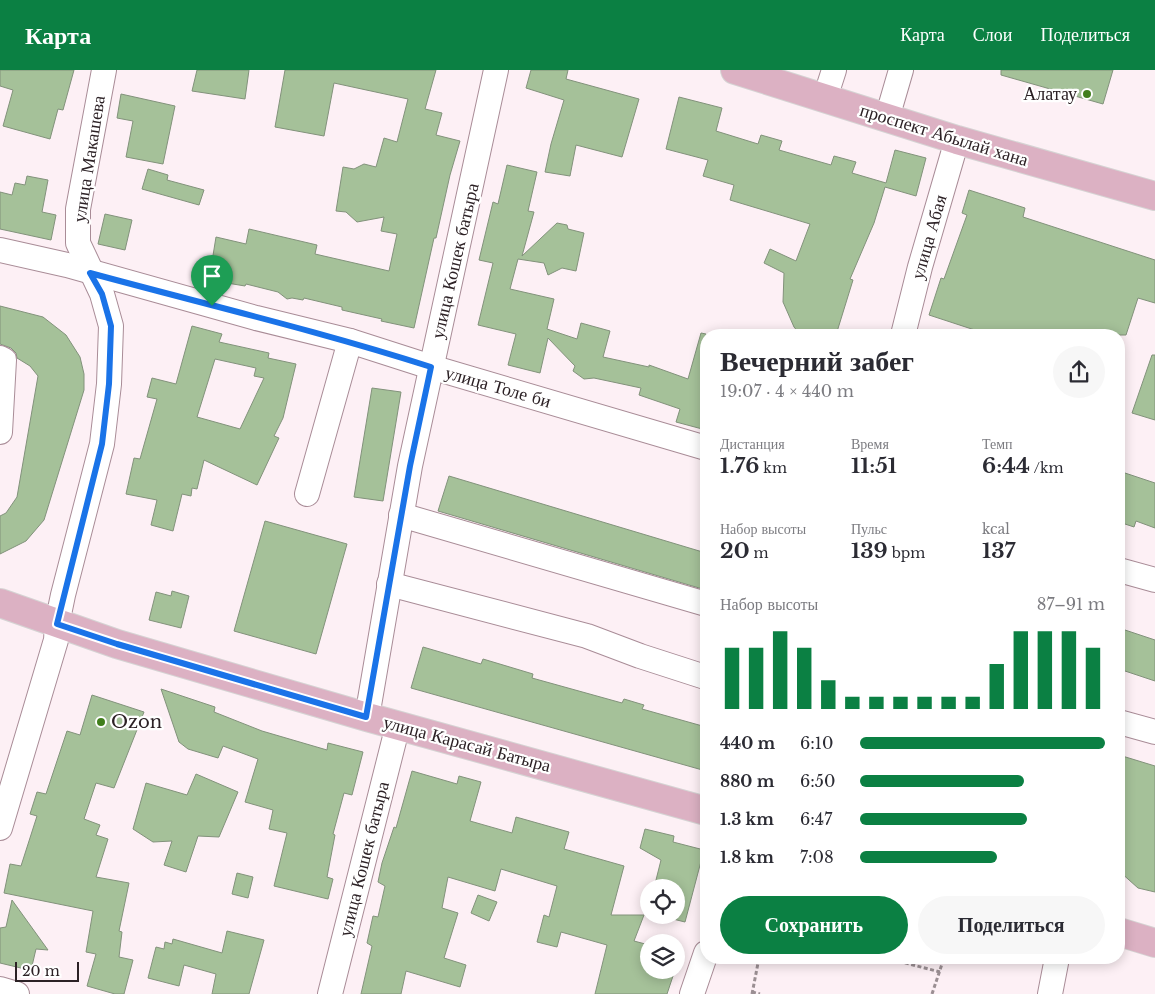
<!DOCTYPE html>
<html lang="ru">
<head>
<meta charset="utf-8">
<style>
  :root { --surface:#fff; --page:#f7f7f7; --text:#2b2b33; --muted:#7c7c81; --accent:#0b8043 }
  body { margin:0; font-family:"Libre Baskerville",serif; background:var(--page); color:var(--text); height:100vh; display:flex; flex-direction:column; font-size:19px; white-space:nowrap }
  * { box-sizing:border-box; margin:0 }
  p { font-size:16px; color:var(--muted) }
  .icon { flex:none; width:28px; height:28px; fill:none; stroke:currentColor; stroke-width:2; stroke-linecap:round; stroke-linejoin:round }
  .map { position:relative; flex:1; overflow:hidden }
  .side { position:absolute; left:700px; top:259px; width:425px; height:635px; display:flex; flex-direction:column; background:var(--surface); border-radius:20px; box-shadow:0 2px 12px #0003 }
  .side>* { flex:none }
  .controls { position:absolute; left:640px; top:809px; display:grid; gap:10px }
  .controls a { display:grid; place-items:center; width:45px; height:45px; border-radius:50%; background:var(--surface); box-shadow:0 2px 12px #0003; font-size:25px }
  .scale { position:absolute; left:15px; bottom:12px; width:64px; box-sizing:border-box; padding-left:5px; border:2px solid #2c2125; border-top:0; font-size:14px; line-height:18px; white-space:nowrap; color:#2c2125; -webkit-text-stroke:4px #fff; paint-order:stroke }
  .pin { position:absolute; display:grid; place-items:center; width:42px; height:42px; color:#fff; margin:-51px -21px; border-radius:50% 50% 50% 0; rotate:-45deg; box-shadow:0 0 5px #0007 }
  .pin .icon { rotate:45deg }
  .round { display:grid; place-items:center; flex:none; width:52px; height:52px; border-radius:26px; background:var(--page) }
  .headline { display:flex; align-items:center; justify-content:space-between; height:85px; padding:0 20px }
  h1 { font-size:28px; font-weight:800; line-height:38px }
  .metrics { display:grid; grid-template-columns:repeat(3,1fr); gap:8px; height:85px; padding:5px 20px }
  .metrics div { display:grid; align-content:center }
  .metrics b { font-size:21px; font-weight:800 }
  .metrics small { font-size:14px; font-weight:400 }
  .metrics p { font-size:14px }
  .chart { height:140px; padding:10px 20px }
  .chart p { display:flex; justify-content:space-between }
  .chart svg { width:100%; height:90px; margin-top:5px; stroke:var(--accent); stroke-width:6 }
  .button { display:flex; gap:10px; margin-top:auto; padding:10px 20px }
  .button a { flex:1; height:58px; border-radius:30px; background:var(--accent); color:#fff; font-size:20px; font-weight:800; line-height:58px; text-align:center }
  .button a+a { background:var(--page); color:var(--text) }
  ul { padding:0 20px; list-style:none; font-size:16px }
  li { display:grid; grid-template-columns:80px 60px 1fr; align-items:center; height:38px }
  li i { height:12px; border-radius:6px; background:var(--accent) }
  header { display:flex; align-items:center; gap:30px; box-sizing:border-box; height:70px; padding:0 25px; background:var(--accent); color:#fff }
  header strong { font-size:24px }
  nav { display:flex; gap:28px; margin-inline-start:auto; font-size:18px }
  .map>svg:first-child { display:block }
  .building { fill:#a5c199; stroke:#82927b; fill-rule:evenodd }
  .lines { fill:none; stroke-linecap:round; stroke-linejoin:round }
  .minor-casing { stroke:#a98c97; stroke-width:26 }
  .major-casing { stroke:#d5d3d3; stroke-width:30 }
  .path { stroke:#9b8f93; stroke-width:3; stroke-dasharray:4 2.5; stroke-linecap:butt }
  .minor { stroke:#fff; stroke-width:24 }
  .major { stroke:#dcb1c3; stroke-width:28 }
  .route-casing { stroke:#fff; stroke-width:10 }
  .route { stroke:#1a73e8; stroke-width:6 }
  .poi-dot { fill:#407e1c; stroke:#fff; stroke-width:2 }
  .labels { text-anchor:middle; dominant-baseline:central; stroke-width:4.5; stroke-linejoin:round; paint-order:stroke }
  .poi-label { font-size:18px; fill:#2c2125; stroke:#fff; text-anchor:end }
  .street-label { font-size:18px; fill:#2c2125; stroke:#fff }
</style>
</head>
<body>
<header>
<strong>Карта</strong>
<nav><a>Карта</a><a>Слои</a><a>Поделиться</a></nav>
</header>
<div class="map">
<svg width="1155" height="924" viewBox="0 0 1155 924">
  <rect width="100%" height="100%" fill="#fdf0f5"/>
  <!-- building -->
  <g class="building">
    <path d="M0 0H74L63 40 58 39 50 69 3 56 13 20 0 16Z"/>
    <path d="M197 0H249L245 29 192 21Z"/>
    <path d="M285 0H436L425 39 442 43 436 65 460 71 450 105 436 168H434L414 258 381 251 382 249 342 240V237L304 228 303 230 292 228 287 229 278 222 246 214 245 216 209 210 216 167 246 174 249 159 317 175 315 184 389 201 397 164 381 161 384 147 357 152 346 142 336 141 343 97 354 99 364 94 376 97 384 68 397 72 408 29 334 13 324 66 275 57Z"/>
    <path d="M531 0H568L566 9 639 29 622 87 576 75 570 106 545 102 551 74 564 30 526 18Z"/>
    <path d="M1001 0H1113L1103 34 1001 5Z"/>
    <path d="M121 24 175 36 163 94 126 87 133 51 117 48Z"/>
    <path d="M679 27 722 38 716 61 758 74 761 65 782 71 779 80 831 95 834 86 856 92 852 103 886 113 895 80 926 88 916 126 885 117 874 153 850 209 853 210 836 265H807L799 263 794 257 783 232 784 203 764 193 770 179 796 191 810 154 730 130 734 115 703 106 708 90 666 79Z"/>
    <path d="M507 95 537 102 528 141 534 142 522 186 557 153 567 155 568 159 584 163 576 201 562 198 548 205 544 193 518 189 510 219 554 229 547 259 577 269 581 253 610 261 603 287 649 297V295L688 309 701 263 706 264V360L676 352 680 339 639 325 641 318 594 308 584 309 573 301 575 296 548 268 540 303 508 295 516 264 478 255 493 193 479 190 493 132 498 134Z"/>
    <path d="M148 99 168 105 167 110 204 120 199 135 142 119Z"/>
    <path d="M27 106 48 110 42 142 56 145 51 170 0 159V122L12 125 15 113 25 115Z"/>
    <path d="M969 120 1025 138 1023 147 1155 190V233L1138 228 1126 265H990L929 245 941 208 944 209 967 145 962 143Z"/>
    <path d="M105 144 132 150 125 180 98 174Z"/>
    <path d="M0 236 43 247 66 265 80 287 84 304V320L44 450 26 471 0 484V446L6 443 17 427 38 306 30 296 17 288 16 283 11 278 0 274Z"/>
    <path d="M192 256 222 264 219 272 269 283 268 288 296 294 283 348 274 366 279 368 257 415 204 390 197 419 192 418 191 426 182 424 173 461 151 455 157 430 126 424 134 388 140 389 157 329 147 327 152 308 176 314ZM215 289 256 298 254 306 264 308 240 359 197 347Z"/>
    <path d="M1152 285H1155V350L1132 343Z"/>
    <path d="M372 318 401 322 383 431 354 427Z"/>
    <path d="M1119 401 1155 413V458L1136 451 1134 457 1119 452Z"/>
    <path d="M449 406 706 483V520L438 441Z"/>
    <path d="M265 451 347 474 316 584 234 561Z"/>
    <path d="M172 521 189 526 181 558 149 550 156 522 171 526Z"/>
    <path d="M1119 558 1155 570V611L1119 599Z"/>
    <path d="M423 577 481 594 483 589 533 604 532 608 622 633 624 629 644 635 642 639 706 657V701L411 618Z"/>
    <path d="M161 619 215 637 214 642 262 661 327 680 328 673 363 682 352 725 344 723 333 764 335 765 327 807 333 809 328 829 274 816 287 763 269 759 273 740 245 732 258 689 223 676 218 688 188 679 179 672Z"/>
    <path d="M92 625 144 642 114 718 96 713 84 749 100 755 96 765 108 769 96 807 129 813 119 861 122 862 119 887 133 890 124 924H115L87 916 96 884 86 882 93 841 4 823 10 794 21 796 37 746 30 744 37 722 46 724 67 661 80 665Z"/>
    <path d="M1119 685 1155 696V822L1138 818 1119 801Z"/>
    <path d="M412 701 457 714 459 706 481 712 470 751 512 763 516 747 569 762 564 779 624 796 611 845H644L634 871 649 875V900H675L667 924H595L607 875 561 862 557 877 537 872 544 845 549 847 557 816 501 799 495 821 448 807 442 838 458 843 444 888 466 895 460 917 406 901 401 924H361L372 876 367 873 373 846 378 847 385 816 378 812 382 793 394 757 396 758Z"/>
    <path d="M196 704 238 722 219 767 198 766 186 802 164 795 172 771 153 772 133 759 146 713 187 725Z"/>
    <path d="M645 759 674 766 673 772 704 780 685 852 657 845H676V818H654L661 790 640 778Z"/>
    <path d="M237 803 253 807 248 828 232 824Z"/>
    <path d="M478 825 497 832 489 851 471 843Z"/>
    <path d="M12 830 48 880 36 879 32 896 25 899 0 893V858L6 857Z"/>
    <path d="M227 861 264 870 249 924H212L216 904 184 895 179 916 148 908 156 877 164 879 165 872 172 874 173 869 222 883Z"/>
  </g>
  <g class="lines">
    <!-- minor casing -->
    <g class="minor-casing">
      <g id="minor">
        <path d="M825 28 834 0"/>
        <path d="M887 48 901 0"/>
        <path d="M0 180 67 195 256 248 350 271 431 297 706 378"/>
        <path d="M903 265 920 197 957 70"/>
        <path d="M0 288 4 290 0 362"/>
        <path d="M307 424 350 271"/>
        <path d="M401 445 706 534"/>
        <path d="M1119 500 1155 510"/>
        <path d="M389 514 587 566 640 586 705 607"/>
        <path d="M367 647 410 396 496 0"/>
        <path d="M1119 652 1155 662"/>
        <path d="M0 758 56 570 57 554 63 525 102 374 109 314 111 256 102 224 78 173V139L104 0"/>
        <path d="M0 919 17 924"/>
        <path d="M330 924 398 655"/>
        <path d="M692 924 706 883"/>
        <path d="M1050 924 1057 888"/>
      </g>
    </g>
    <!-- major casing -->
    <g class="major-casing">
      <g id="major">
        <path d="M735 0 957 70 1155 126"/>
        <path d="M0 533 117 574 367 647 706 741"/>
        <path d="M1119 862 1155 873"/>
      </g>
    </g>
    <!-- path -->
    <g class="path">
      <path d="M886 888 940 902"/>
      <path d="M752 922 760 924"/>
      <path d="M752 924 759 888"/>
      <path d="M932 924 944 888"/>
    </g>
    <!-- minor -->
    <use href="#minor" class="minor"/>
    <!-- major -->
    <use href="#major" class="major"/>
  </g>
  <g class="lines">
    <!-- route casing -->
    <g class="route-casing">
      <path id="route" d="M90 203C204 234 319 261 431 297L410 396 366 647 117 574 57 554 102 374 109 314 111 256 102 224Z"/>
    </g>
    <!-- route -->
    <use href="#route" class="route"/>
  </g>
  <!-- markers -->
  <g class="poi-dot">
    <circle cx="1087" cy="24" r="5"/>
    <circle cx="101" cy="652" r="5"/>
  </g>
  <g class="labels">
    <!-- poi labels -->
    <g class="poi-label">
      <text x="1077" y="24">Алатау</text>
      <text x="111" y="652" text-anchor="start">Ozon</text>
    </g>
    <!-- street labels -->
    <g class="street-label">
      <text transform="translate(944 65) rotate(17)">проспект Абылай хана</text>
      <text transform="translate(89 89) rotate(-81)">улица Макашева</text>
      <text transform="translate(929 167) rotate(-74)">улица Абая</text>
      <text transform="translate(455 191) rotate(-77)">улица Кошек батыра</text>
      <text transform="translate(498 317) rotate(16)">улица Толе би</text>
      <text transform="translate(467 674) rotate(15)">улица Карасай Батыра</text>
      <text transform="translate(364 789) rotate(-76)">улица Кошек батыра</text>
    </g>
  </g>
</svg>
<div class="controls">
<a><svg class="icon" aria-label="locate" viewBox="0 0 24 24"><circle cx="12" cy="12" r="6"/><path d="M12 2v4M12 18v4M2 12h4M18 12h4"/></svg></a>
<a><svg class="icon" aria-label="layers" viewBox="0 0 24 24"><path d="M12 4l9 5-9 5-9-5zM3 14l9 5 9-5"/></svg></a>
</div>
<div class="scale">20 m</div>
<div class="pin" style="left:212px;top:236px;background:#1e9e55"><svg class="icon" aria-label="arrive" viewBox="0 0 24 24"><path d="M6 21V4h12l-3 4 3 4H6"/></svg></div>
<section class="side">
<div class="headline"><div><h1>Вечерний забег</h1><p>19:07 · 4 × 440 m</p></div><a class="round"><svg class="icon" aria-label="share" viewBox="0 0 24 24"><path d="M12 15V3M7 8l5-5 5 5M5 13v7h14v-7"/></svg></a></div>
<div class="metrics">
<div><p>Дистанция</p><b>1.76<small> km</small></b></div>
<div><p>Время</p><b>11:51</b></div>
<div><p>Темп</p><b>6:44<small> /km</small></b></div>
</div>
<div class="metrics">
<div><p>Набор высоты</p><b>20<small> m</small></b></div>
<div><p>Пульс</p><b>139<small> bpm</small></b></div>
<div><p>kcal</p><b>137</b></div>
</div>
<div class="chart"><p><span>Набор высоты</span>87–91 m</p>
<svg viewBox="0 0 160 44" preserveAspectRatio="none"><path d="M5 44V14M15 44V14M25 44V6M35 44V14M45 44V30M55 44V38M65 44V38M75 44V38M85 44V38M95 44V38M105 44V38M115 44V22M125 44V6M135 44V6M145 44V6M155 44V14"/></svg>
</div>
<ul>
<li><b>440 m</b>6:10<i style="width:100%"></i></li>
<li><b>880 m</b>6:50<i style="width:67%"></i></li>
<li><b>1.3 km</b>6:47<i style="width:68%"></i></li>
<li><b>1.8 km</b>7:08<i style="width:56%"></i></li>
</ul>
<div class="button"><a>Сохранить</a><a>Поделиться</a></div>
</section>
</div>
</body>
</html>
